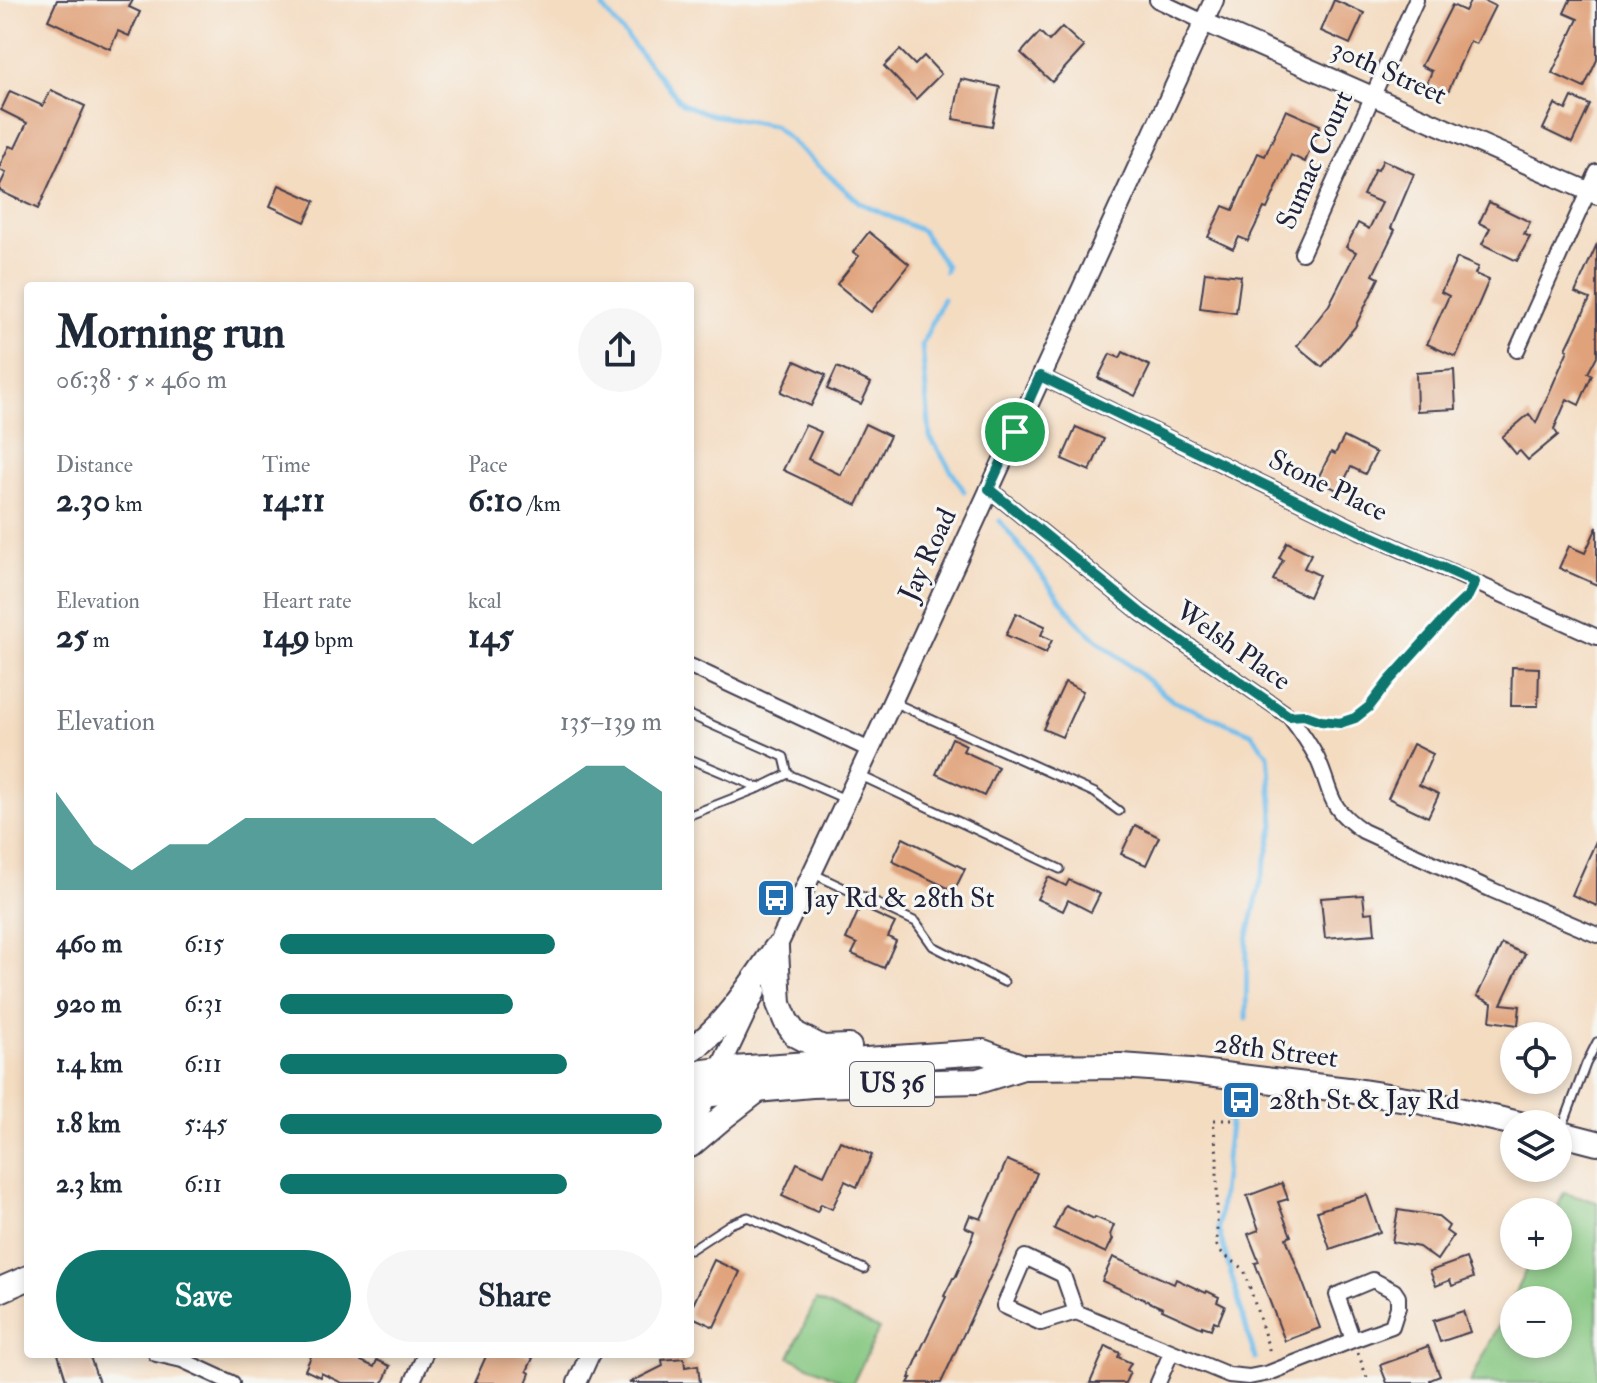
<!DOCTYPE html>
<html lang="en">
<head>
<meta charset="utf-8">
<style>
  :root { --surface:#fff; --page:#f6f6f7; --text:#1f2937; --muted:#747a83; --accent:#0f766e }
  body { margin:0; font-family:"IM FELL Double Pica",serif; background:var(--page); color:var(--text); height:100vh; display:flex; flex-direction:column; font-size:30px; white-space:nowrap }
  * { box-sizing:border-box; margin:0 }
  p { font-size:26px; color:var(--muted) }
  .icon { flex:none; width:44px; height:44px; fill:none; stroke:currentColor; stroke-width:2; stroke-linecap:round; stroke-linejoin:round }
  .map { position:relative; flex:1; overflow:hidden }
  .sheet { position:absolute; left:24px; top:282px; width:670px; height:1076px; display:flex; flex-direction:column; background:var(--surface); border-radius:8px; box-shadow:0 4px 12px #0003 }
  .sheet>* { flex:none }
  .fabs { position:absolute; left:1500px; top:1022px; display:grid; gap:16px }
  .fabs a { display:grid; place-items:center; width:72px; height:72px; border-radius:50%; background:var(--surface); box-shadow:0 4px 12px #0003; font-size:40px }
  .pin { position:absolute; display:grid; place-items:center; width:68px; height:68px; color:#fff; margin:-34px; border:4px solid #fff; border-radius:50%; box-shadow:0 2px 8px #0007 }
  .round { display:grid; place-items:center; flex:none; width:84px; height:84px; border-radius:42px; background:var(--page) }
  .overview { display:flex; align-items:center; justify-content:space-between; height:136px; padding:0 32px }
  h1 { font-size:44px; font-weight:700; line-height:60px }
  .metrics { display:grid; grid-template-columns:repeat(3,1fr); gap:12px; height:136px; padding:8px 32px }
  .metrics div { display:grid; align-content:center }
  .metrics b { font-size:34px; font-weight:700 }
  .metrics small { font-size:22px; font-weight:400 }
  .metrics p { font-size:22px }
  .chart { height:224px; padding:16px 32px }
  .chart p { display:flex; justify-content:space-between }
  .chart svg { width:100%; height:144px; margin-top:8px; fill:var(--accent); opacity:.7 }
  .button { display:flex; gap:16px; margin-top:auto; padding:16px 32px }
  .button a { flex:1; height:92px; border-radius:48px; background:var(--accent); color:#fff; font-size:32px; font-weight:700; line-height:92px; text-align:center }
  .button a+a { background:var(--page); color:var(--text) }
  ul { padding:0 32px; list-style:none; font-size:26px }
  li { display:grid; grid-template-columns:128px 96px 1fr; align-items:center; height:60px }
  li i { height:20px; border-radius:10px; background:var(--accent) }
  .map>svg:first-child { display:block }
  .green { fill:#84c67f; stroke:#53745d; stroke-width:2; fill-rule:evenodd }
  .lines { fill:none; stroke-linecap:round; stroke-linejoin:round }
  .stream { stroke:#73bfec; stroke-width:5 }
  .building { fill:#e0a27a }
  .service-casing { stroke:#423e4f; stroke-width:11 }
  .minor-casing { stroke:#423e4f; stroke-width:18 }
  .tertiary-casing { stroke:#423e4f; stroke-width:22 }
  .trunk-casing { stroke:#423e4f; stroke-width:28 }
  .path { stroke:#423e4f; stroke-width:3; stroke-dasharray:2 6; stroke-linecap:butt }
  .service { stroke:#fff; stroke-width:7 }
  .minor { stroke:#fff; stroke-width:14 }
  .tertiary { stroke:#fff; stroke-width:18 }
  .trunk { stroke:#fff; stroke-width:24 }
  .route-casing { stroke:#fff; stroke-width:16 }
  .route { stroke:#0f766e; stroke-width:10 }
  .labels { text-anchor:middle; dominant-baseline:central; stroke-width:6; stroke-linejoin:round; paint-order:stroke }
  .shield { fill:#f6f6f2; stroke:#626272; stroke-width:2 }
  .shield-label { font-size:26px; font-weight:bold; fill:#22223b }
  .street-label { font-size:28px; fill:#22223b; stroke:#f6f6f2 }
  .poi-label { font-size:28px; fill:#22223b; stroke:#f6f6f2; text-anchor:start }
</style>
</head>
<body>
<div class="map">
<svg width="1597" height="1383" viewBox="0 0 1597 1383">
  <rect width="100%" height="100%" fill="#f6f6f2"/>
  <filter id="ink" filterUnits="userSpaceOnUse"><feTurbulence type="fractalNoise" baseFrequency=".0125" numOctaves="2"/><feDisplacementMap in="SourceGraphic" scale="16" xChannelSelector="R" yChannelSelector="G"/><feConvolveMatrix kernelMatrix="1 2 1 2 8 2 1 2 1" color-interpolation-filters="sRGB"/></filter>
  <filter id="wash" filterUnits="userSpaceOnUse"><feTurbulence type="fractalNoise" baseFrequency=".006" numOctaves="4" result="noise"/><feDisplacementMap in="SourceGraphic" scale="32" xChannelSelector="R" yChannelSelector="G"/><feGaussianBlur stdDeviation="1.8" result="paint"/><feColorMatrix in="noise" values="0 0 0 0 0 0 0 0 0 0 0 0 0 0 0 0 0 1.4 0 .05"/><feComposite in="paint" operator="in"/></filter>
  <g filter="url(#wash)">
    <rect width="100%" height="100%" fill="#f4dcc1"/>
    <!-- green -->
    <g class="green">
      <path d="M1564 1193 1597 1202V1383H1470L1533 1256H1558V1212H1555ZM1514 1300H1558V1344H1514Z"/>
      <path d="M816 1300 879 1329 853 1383H846L789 1357Z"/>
    </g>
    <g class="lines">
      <!-- stream -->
      <g class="stream">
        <path d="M604 0 603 8 682 104 712 115 773 125 860 203 922 231 946 266 945 271"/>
        <path d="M943 299 922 345 930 437 964 491"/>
        <path d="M1000 521 1081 626 1173 701 1251 733 1268 755 1274 825 1247 940 1246 1019"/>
        <path d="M1231 1116 1218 1228 1255 1358"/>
      </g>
    </g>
    <g id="blocks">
      <!-- building -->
      <g class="building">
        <path d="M57 0H133L129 7 140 12 129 36 118 31 110 49 48 20Z"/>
        <path d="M1334 0 1364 13 1350 44 1321 31Z"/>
        <path d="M1471 0H1483L1495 6 1476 44 1470 41 1448 92 1427 83 1432 71 1421 66 1452 5 1465 11Z"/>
        <path d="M1570 0H1597V60L1584 88 1552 73 1578 19 1564 13Z"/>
        <path d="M1062 27 1084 47 1052 82 1021 53 1040 32 1049 41Z"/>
        <path d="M900 50 915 65 924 56 941 74 916 99 884 66Z"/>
        <path d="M961 79 1000 87 992 126 953 119Z"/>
        <path d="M51 90 85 106 38 209 0 191V185L6 173 0 170V165L9 146 15 148 27 123 1 110 10 91 43 106Z"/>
        <path d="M1572 97 1590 105 1572 143 1543 129 1555 104 1566 110Z"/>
        <path d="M1286 110 1320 125 1305 162 1291 155 1267 209 1264 208 1248 241 1239 237 1233 249 1208 237 1223 206 1233 210 1258 153 1265 156Z"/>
        <path d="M1383 160 1414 174 1391 228 1395 230 1373 275 1379 278 1355 327 1322 367 1297 346 1329 305 1356 252 1346 247 1358 223 1369 229 1382 203 1363 195 1375 169 1378 170Z"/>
        <path d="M279 185 315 201 305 222 270 206Z"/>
        <path d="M1489 202 1530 222 1524 234 1530 237 1517 261 1482 244 1490 228 1479 223Z"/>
        <path d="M869 232 909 264 871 312 837 284 859 256 853 252Z"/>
        <path d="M1597 244V356L1588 373 1592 375 1579 405 1567 399 1554 429 1558 435 1528 460 1520 451 1516 454 1502 437 1529 414 1536 423 1568 350 1566 349 1590 299 1575 293Z"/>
        <path d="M1457 258 1478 267 1475 274 1489 280 1456 357 1427 344 1449 296 1441 292Z"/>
        <path d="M1205 272 1241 276 1236 313 1200 308Z"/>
        <path d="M1123 352 1150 366 1135 396 1098 378 1110 354 1120 358Z"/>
        <path d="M795 361 826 375 811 406 781 392Z"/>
        <path d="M837 367 871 383 861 404 827 389Z"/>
        <path d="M1454 370 1456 409 1417 411 1416 373Z"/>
        <path d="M865 424 890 436 857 505 783 470 805 425 821 432 808 459 841 475Z"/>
        <path d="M1076 427 1104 439 1090 471 1062 459Z"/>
        <path d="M1344 437 1376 453 1365 474 1351 467 1339 491 1317 480 1331 452 1335 454Z"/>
        <path d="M1597 527V585L1559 568 1569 546 1585 553Z"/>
        <path d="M1287 542 1311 554 1304 568 1319 575 1309 597 1273 580 1283 560 1279 558Z"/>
        <path d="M1016 613 1045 626 1041 635 1052 640 1046 653 1006 635Z"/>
        <path d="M1512 667 1539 668 1538 706H1511Z"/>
        <path d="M1065 682 1083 691 1062 737 1043 729Z"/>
        <path d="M952 738 966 745 963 751 998 767 984 796 936 774Z"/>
        <path d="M1413 744 1433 754 1419 785 1439 794 1428 817 1388 798Z"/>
        <path d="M1135 825 1159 837 1146 865 1121 854Z"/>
        <path d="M903 838 965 869 954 891 892 861Z"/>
        <path d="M1597 839V906L1572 895Z"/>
        <path d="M1048 877 1066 886 1069 880 1100 894 1091 912 1068 900 1063 911 1037 899Z"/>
        <path d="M1363 895 1365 913 1373 912 1375 934 1325 938 1321 898Z"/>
        <path d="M860 907 895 923 888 937 896 941 884 968 852 954 857 944 846 939Z"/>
        <path d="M1502 944 1525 954 1501 1004 1520 1006 1518 1025 1490 1021 1492 1003 1477 996Z"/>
        <path d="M840 1141 872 1155 857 1187 845 1181 832 1209 821 1204 817 1212 782 1196 797 1163 824 1175Z"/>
        <path d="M1007 1160 1037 1173 1028 1195 941 1383H908L911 1378H909L919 1355H918L946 1297 944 1296 953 1278H955L972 1240H971L974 1231 965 1227 970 1215 981 1219Z"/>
        <path d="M1282 1183 1288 1199 1278 1202 1291 1236 1286 1238 1320 1328 1285 1341 1255 1263 1259 1262 1248 1234 1259 1230 1247 1196Z"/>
        <path d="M1367 1195 1380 1232 1330 1249 1317 1211Z"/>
        <path d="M1065 1205 1094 1219 1095 1217 1114 1225 1110 1235 1113 1239 1106 1253 1054 1229Z"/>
        <path d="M1398 1210 1437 1216 1449 1226 1446 1231 1453 1236 1437 1260 1419 1247 1392 1242Z"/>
        <path d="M1113 1257 1174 1284 1176 1279 1206 1293 1207 1291 1219 1297 1217 1302 1225 1306 1218 1323 1214 1321 1211 1329 1202 1326V1328L1162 1310 1163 1308 1102 1281Z"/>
        <path d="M1466 1258 1473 1278 1452 1286 1450 1280 1436 1286 1430 1271Z"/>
        <path d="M714 1260 740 1272 714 1327 690 1316V1311Z"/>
        <path d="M1463 1311 1470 1332 1440 1342 1433 1321Z"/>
        <path d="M1106 1346 1120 1353 1118 1357 1131 1363 1127 1370 1130 1372 1125 1383H1090Z"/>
        <path d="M1428 1346 1440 1376 1430 1380 1431 1383H1387L1380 1365 1408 1355V1354Z"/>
        <path d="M58 1354H89L99 1383H67Z"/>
        <path d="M312 1354H346L374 1367 377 1360 390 1366 383 1383H342L321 1373 320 1377 305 1370Z"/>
        <path d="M487 1354H524L533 1358 527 1371 530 1373 526 1383H474Z"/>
        <path d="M684 1358 685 1367 698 1365 700 1383H629L663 1366 662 1360Z"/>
      </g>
    </g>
  </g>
  <g filter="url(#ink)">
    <use href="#blocks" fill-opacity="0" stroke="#423e4f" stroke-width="2"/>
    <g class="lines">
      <!-- service casing -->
      <g class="service-casing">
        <g id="service">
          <path d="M895 703 1095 793 1119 811"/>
          <path d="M690 715 784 757 788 774"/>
          <path d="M1291 716 1304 715 1321 721 1340 723 1355 718 1369 707 1389 681 1451 612 1468 596 1475 583"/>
          <path d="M690 759 759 788 788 774 845 799"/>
          <path d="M861 776 1060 869"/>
          <path d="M690 815 759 788"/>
          <path d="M814 874 916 922 933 946 1004 982"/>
          <path d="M1561 1131 1586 1064 1597 1042"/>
          <path d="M690 1250 730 1224 748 1217 864 1269"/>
        </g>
      </g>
      <!-- minor casing -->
      <g class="minor-casing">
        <g id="minor">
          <path d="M1157 0 1204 22"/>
          <path d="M1302 253 1416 0"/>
          <path d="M1517 350 1597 172"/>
          <path d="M1040 376 1360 531 1597 637"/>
          <path d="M989 489 1141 613 1289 716C1299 729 1309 743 1317 758 1334 795 1325 805 1363 831L1492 890 1597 935"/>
          <path d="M690 666 870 750"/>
          <path d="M1025 1257 1063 1275 1076 1312 1041 1323 1004 1306Z"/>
          <path d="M1373 1280 1394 1291 1398 1297V1307L1392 1326 1353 1340 1337 1295Z"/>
          <path d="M1076 1312 1229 1375 1249 1377 1269 1373 1353 1340"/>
          <path d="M156 1354 182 1360 232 1383"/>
          <path d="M412 1383 425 1354"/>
          <path d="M1158 1383 1171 1353"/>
        </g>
      </g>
      <!-- tertiary casing -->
      <g class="tertiary-casing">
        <g id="tertiary">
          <path d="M1204 22 1597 195"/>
          <path d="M771 960 870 750 1214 0"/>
          <path d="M690 1132 757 990"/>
          <path d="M577 1383 590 1354"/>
        </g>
      </g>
      <!-- trunk casing -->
      <g class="trunk-casing">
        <g id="trunk">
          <path d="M776 949 779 1004 786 1021 795 1034 822 1048 849 1047"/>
          <path d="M690 1050C723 1030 753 981 776 949"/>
          <path d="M690 1074 719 1070 983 1052 1023 1067"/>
          <path d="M690 1096 812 1085 978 1081 1023 1067 1121 1066 1191 1071 1356 1091 1419 1101 1519 1124"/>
          <path d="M1558 1133 1597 1143"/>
          <path d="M690 1145 723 1117 759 1089"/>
          <path d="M0 1290 28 1278"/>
        </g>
      </g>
      <!-- path -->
      <g class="path">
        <path d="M1233 1098 1234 1120H1213L1217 1155V1246C1223 1257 1234 1261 1244 1269L1269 1349 1268 1356"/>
        <path d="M1358 1353 1369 1383"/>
      </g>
      <!-- service -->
      <use href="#service" class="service"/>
      <!-- minor -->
      <use href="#minor" class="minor"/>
      <!-- tertiary -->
      <use href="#tertiary" class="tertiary"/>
      <!-- trunk -->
      <use href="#trunk" class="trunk"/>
    </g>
  </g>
  <g class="lines" filter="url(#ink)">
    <!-- route casing -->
    <g class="route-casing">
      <path id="route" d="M1040 376 1360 531 1475 582 1468 596 1451 612 1389 681 1369 707 1355 718 1340 723 1321 721 1304 715 1289 716 1141 613 989 489Z"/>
    </g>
    <!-- route -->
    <use href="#route" class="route"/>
  </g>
  <!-- icons -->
  <defs>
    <g id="bus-square" transform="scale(2)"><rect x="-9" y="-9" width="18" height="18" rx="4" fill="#1f6fb2" stroke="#f6f6f2"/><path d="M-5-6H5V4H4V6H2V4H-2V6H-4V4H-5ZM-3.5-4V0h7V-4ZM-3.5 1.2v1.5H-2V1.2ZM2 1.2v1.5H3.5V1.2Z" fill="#fff"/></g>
  </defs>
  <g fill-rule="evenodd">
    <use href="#bus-square" x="776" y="898"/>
    <use href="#bus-square" x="1241" y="1100"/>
  </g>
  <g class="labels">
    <!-- shield labels -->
    <rect class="shield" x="850" y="1062" width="84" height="44" rx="6"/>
    <g class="shield-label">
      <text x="892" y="1084">US 36</text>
    </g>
    <!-- street labels -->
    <g class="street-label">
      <text transform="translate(1389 72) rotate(24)">30th Street</text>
      <text transform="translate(1315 160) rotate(-66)">Sumac Court</text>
      <text transform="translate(1328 486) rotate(26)">Stone Place</text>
      <text transform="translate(928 555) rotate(-65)">Jay Road</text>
      <text transform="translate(1233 646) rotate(35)">Welsh Place</text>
      <text transform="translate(1276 1051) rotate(7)">28th Street</text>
    </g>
    <!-- poi labels -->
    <g class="poi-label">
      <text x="804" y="898">Jay Rd &amp; 28th St</text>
      <text x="1269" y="1100">28th St &amp; Jay Rd</text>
    </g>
  </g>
</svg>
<div class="fabs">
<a><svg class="icon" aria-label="locate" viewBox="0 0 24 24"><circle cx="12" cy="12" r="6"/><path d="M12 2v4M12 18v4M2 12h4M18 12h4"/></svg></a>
<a><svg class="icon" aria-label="layers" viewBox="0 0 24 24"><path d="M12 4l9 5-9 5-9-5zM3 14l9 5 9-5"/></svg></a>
<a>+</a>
<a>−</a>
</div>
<div class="pin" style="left:1015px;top:432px;background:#1e9e55"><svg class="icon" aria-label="arrive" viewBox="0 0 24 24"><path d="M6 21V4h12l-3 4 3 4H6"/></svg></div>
<section class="sheet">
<div class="overview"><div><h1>Morning run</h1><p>06:38 · 5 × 460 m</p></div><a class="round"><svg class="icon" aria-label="share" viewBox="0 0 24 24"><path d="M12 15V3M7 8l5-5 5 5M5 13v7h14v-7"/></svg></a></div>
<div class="metrics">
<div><p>Distance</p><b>2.30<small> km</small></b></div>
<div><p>Time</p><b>14:11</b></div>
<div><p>Pace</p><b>6:10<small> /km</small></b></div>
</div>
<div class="metrics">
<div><p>Elevation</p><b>25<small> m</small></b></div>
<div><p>Heart rate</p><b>149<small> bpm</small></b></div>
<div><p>kcal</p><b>145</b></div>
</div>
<div class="chart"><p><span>Elevation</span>135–139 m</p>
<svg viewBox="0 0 160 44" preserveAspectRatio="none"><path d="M0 44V14L10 30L20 38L30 30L40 30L50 22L60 22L70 22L80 22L90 22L100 22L110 30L120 22L130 14L140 6L150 6L160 14V44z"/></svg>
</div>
<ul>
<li><b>460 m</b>6:15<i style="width:72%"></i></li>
<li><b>920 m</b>6:31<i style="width:61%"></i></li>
<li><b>1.4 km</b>6:11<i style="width:75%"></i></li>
<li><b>1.8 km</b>5:45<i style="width:100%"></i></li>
<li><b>2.3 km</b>6:11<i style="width:75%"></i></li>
</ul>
<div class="button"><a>Save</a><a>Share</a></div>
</section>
</div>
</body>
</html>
